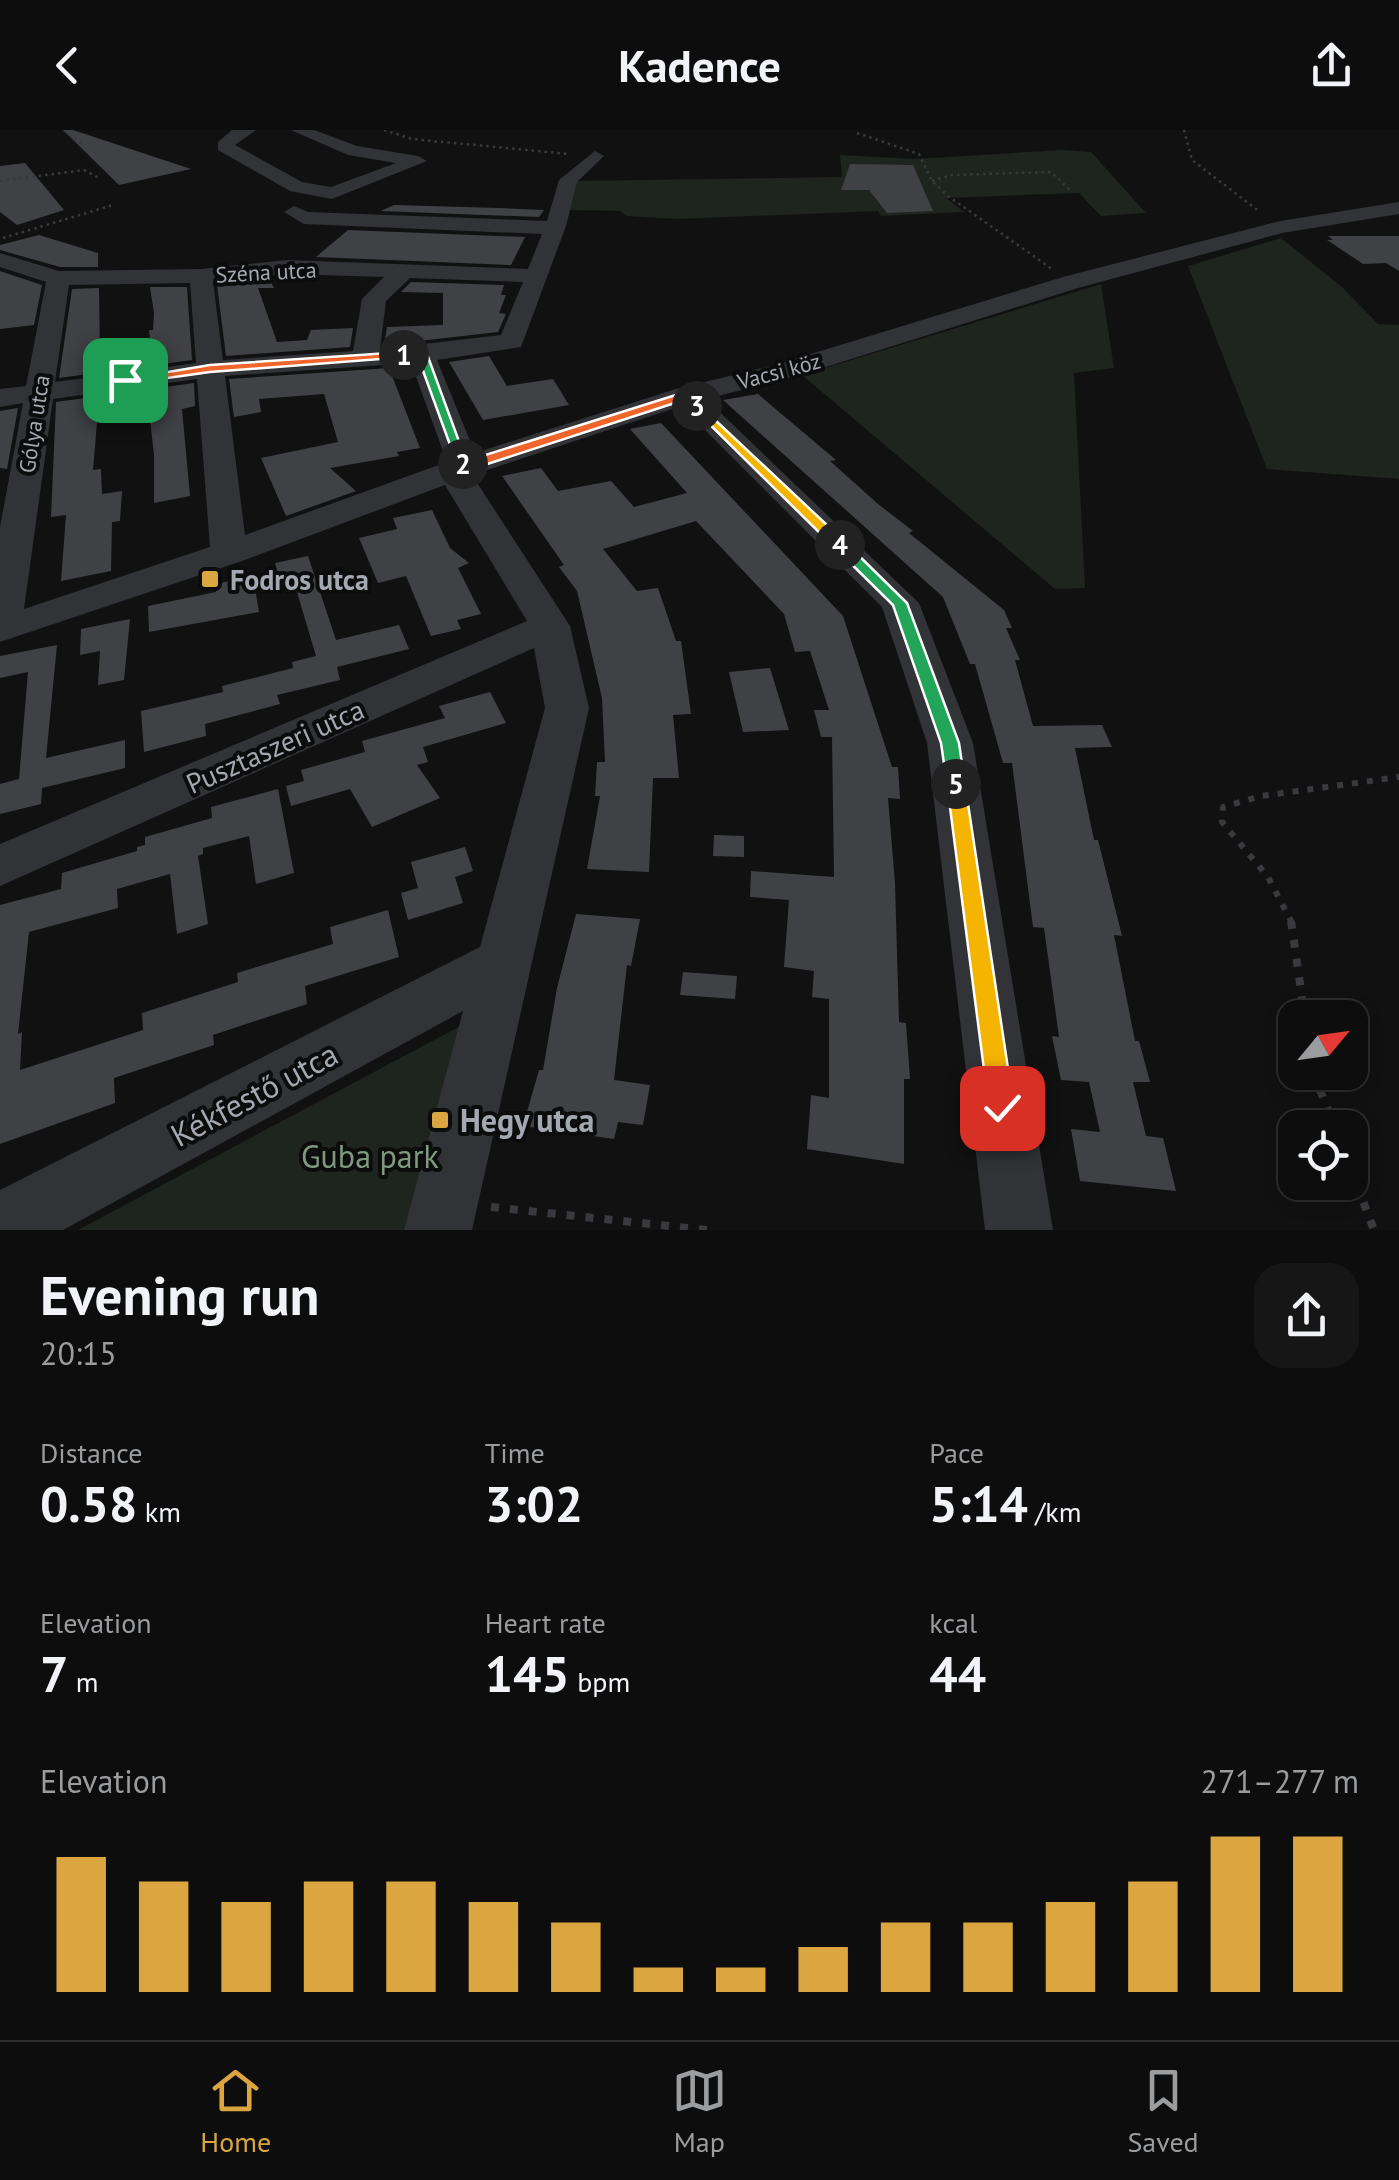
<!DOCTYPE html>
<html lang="en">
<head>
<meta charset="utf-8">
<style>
  :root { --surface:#0d0d0e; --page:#161617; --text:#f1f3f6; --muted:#9a9c9e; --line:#2d2d2e; --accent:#dba640 }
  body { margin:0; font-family:"PT Sans",sans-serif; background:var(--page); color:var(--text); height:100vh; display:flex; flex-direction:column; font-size:38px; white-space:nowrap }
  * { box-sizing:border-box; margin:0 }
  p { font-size:32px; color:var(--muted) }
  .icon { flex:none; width:55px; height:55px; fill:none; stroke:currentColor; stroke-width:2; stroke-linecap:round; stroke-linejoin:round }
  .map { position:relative; height:1100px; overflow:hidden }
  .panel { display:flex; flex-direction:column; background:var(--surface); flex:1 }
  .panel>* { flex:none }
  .needle { width:65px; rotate:61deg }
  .fabs { position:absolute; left:1278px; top:870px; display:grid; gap:20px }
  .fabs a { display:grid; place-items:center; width:90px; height:90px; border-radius:20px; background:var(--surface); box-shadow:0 5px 15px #0003,0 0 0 2px var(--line); font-size:50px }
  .pin { position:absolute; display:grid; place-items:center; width:85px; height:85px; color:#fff; margin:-42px; border-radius:20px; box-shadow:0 5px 15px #0006 }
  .km { position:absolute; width:50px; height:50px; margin:-25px; border-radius:50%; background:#222; color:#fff; font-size:28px; line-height:50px; text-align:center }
  .round { display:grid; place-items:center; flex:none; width:105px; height:105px; border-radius:30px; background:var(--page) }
  .headline { display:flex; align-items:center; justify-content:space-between; height:170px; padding:0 40px }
  h1 { font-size:55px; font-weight:700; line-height:75px }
  .figures { display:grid; grid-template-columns:repeat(3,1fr); gap:15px; height:170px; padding:10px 40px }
  .figures div { display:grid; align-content:center }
  .figures b { font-size:50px; font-weight:700 }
  .figures small { font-size:28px; font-weight:400 }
  .figures p { font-size:28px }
  .chart { height:280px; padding:20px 40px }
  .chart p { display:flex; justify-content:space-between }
  .chart svg { width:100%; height:180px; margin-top:10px; stroke:var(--accent); stroke-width:6 }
  header { display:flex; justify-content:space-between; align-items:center; height:130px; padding:0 40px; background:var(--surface); font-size:45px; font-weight:700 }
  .menu { display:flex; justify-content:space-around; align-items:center; height:140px; border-top:2px solid var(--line); background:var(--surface); font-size:28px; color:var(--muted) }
  .menu a { display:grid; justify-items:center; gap:5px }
  .menu .selected { color:var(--accent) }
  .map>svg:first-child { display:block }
  .green { fill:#1e241e }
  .building { fill:#404145 }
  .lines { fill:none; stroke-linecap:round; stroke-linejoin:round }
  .path-far2 { stroke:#393a3d; stroke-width:2.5; stroke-dasharray:2.5 4; stroke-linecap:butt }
  .path-far1 { stroke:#393a3d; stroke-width:6; stroke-dasharray:6 9; stroke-linecap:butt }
  .path { stroke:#393a3d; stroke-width:8; stroke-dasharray:8 11; stroke-linecap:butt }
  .minor { fill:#323337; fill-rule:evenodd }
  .split-1 { fill:#f0652b; stroke:#fff; stroke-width:2.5 }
  .split-2 { fill:#22a559; stroke:#fff; stroke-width:2.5 }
  .split-3 { fill:#f0652b; stroke:#fff; stroke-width:2.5 }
  .split-4 { fill:#f5b400; stroke:#fff; stroke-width:2.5 }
  .split-5 { fill:#22a559; stroke:#fff; stroke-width:2.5 }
  .split-6 { fill:#f5b400; stroke:#fff; stroke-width:2.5 }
  .poi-dot { fill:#dba640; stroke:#0c0c0d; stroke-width:4 }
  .labels { text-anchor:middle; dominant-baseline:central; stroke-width:8; stroke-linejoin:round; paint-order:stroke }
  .far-street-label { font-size:22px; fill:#a4a8b1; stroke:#0c0c0d }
  .poi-label { font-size:28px; font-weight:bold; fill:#a4a8b1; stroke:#0c0c0d; text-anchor:start }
  .street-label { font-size:28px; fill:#a4a8b1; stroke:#0c0c0d }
  .near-street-label { font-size:32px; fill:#a4a8b1; stroke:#0c0c0d }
  .near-poi-label { font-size:32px; font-weight:bold; fill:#a4a8b1; stroke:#0c0c0d; text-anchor:start }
  .near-park-label { font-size:32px; fill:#7d9a7f; stroke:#0c0c0d }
</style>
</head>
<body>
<header><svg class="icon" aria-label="back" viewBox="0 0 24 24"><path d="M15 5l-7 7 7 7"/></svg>Kadence<svg class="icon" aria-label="share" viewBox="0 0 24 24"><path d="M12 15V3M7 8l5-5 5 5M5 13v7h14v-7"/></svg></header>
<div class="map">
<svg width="1399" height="1100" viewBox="0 0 1399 1100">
  <rect width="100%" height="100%" fill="#111112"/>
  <!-- green -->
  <g class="green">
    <path d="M1062 20 1091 22 1146 83 1101 86 1079 63 946 68 964 82 881 86 878 81 678 89 626 86 620 81 570 80 572 51 842 47 840 25 915 29Z"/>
    <path d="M1281 108 1342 157 1378 194 1399 195V349L1267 339 1188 136Z"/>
    <path d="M1101 154 1114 238 1074 243 1085 458 1055 459 802 245Z"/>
    <path d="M466 893 423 1100H78Z"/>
  </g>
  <!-- building -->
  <g class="building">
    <path d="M63 0H73L191 39 119 55Z"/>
    <path d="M25 33 64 80 17 95 0 82V36Z"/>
    <path d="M850 34 913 35 933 81 887 83 869 60H841Z"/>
    <path d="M394 75 499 78 544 80 539 87 381 81Z"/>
    <path d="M348 100 525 107 511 135 316 127Z"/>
    <path d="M39 105 98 123V137H60L0 120V115Z"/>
    <path d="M1328 106H1399V141L1386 133 1363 134 1327 110H1333Z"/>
    <path d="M0 141 42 155 34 195 0 199Z"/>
    <path d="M270 150 274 158H258L277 212 307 210 311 200 353 198 350 217 226 226 217 155Z"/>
    <path d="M411 152 504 155 501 165H506L499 183 506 184 498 202 384 215 387 197 443 195V163L401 162Z"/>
    <path d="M150 157H187L192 230 59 248 72 159 99 158 100 227 151 220 149 200H153L154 183Z"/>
    <path d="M489 226 507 256 553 249 569 275 483 290 449 232Z"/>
    <path d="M389 238 420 318 397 322 399 326 330 338 356 361 286 386 261 328 338 312 324 264 259 269 261 282 234 287 229 249Z"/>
    <path d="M194 253 195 276 182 279 190 366 154 373V325L147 262 99 269 93 340 101 339 102 364 122 361 120 391 112 392 111 441 61 451 66 385 51 387 56 272Z"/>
    <path d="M758 264 836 330 830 331 878 374 913 401 909 403 1004 480 1012 498H1006L1020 530H1015L1033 596 1102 595 1112 617 1075 618 1094 710H1098L1122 806 1114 805 1135 911H1139L1150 952H1133L1146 1006 1163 1008 1176 1061 1080 1051 1071 999 1100 1002 1089 952 1061 950 1052 906 1059 907 1044 798 1033 797 1012 633H1003L975 534H970L943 467 723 270Z"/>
    <path d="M18 278 7 339 0 338V281Z"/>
    <path d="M661 293 843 486 892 637H898L900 669 888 668 895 753 899 892 906 893 910 949H904V1034L807 1019 811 965 829 968V869L812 867 814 841 784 837 789 770 750 767 751 741 834 747 832 607H821L814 580H829L810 521 795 522 784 484 696 391 603 419 637 461 658 458 676 511H681L691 584 673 585 679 648H653L649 742 587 739 600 666H595L597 632H605L602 568 577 461 559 437 564 435 502 346 541 338 558 361 611 351 634 377 687 363 630 299Z"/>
    <path d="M432 380 450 418 469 433 458 438 481 484 457 490 461 499 431 506 406 446 378 453 359 408 397 399 393 388Z"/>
    <path d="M308 426 336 510 399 495 409 519 337 537 340 550 277 565 280 574 205 594 206 606 144 622 141 581 223 562 222 556 293 538 292 532 316 526 294 452 281 455 275 433Z"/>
    <path d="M253 446 259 482 149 502 148 476 216 462V454Z"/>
    <path d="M130 489 124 550 98 555 100 521 80 525 81 499Z"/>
    <path d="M57 515 46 628 125 610V638L42 658 41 674 0 684V654L19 649 28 542 0 548V526Z"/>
    <path d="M770 538 789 600 743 602 729 542Z"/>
    <path d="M490 562 506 593 423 617 428 632 417 635 440 668 372 697 350 659 291 676 286 656 304 651 301 640 365 622 362 611 445 588 439 576Z"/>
    <path d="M278 659 294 743 256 754 249 706 203 718V724L198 726 208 794 177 804 170 744 117 759 118 778 29 802 18 904 22 902 20 940 143 900 142 883 238 852 237 843 333 814 330 797 388 780 399 827 305 856 307 874 213 905 214 915 114 948 115 973 0 1014V775L61 759 62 743 137 721V717L145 715V707L212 688 211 677Z"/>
    <path d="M714 705 744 706V727L713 726Z"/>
    <path d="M465 717 473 741 455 747 463 773 408 790 401 763 418 758 411 732Z"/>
    <path d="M576 784 640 789 631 836 627 835 614 950 650 955 643 995 618 992 614 1009 523 996 539 940H543L557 858Z"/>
    <path d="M683 842 737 846 735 869 680 865Z"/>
  </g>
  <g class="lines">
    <!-- path-far2 -->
    <g class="path-far2">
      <path d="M64 0 84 16"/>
      <path d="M384 0 412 9 569 24"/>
      <path d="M1184 0 1192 30 1260 82"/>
      <path d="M857 3 919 24 932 51 948 66 1052 139"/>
      <path d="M0 51 84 40 99 48"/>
      <path d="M932 51 951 45 1051 42 1070 60"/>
      <path d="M3 108 113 75"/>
    </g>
    <!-- path-far1 -->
    <path class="path-far1" d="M1292 793 1268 747 1222 692 1223 677 1261 666 1399 647"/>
    <!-- path -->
    <g class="path">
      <path d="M1291 791 1305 888"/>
      <path d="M1313 942 1335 998"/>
      <path d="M1350 1037 1374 1100"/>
      <path d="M491 1077 707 1100"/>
    </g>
    <!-- minor -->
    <g class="minor">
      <path d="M232 0H256L235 15 302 52 331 57 396 33 348 25 291 0H314L357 16 418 26 427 31 332 69 290 61 218 20V12Z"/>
      <path d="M595 21 604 26 577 52 566 96 521 217 437 230 475 323 676 259 778 234 1063 147 1280 91 1399 72V84L1282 103 1078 158 797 246 706 269 919 473 973 613 1053 1100H985L927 613 882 477 681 276 472 345 570 496 589 578 472 1100H404L463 881 63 1100H0V1060L480 817 545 578 534 518 0 756V714L527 491 445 355 242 431 0 512V397L23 273 0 277V259L26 256 46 152 0 137V123L59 141 201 139 287 130 528 139 542 104 304 94 284 82 294 76 308 82 547 91 559 50ZM287 144 384 147 362 169 353 221 223 230 213 152ZM410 148 523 152 501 205 380 219 386 171ZM190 153 196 233 55 252 69 155ZM411 233 447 332 245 405 225 246ZM197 249 210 417 24 479 53 269Z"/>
    </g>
  </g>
  <!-- split-1 -->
  <path class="split-1" d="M404 222 407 227 210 242 125 254 120 250 210 235Z"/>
  <!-- split-2 -->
  <path class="split-2" d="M422 221 427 224 468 336 457 334 418 227 398 225Z"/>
  <!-- split-3 -->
  <path class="split-3" d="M682 263H690L701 278H693L684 270 469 340H460L457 334Z"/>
  <!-- split-4 -->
  <path class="split-4" d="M697 273 845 412V418H835L693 278Z"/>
  <!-- split-5 -->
  <path class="split-5" d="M835 412H845L907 473 959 613 965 654 962 659 956 661 947 654 941 613 893 475 835 418Z"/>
  <!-- split-6 -->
  <path class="split-6" d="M956 648 965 654 1014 978 1010 986 1002 989 993 986 989 978 947 654Z"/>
  <!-- markers -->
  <g class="poi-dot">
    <rect x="200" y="439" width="20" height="20" rx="5"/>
    <rect x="430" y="980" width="20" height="20" rx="5"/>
  </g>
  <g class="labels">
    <!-- far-street labels -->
    <g class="far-street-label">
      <text transform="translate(266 142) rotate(-3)">Széna utca</text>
      <text transform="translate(779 241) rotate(-15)">Vacsi köz</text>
      <text transform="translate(34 294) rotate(-81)">Gólya utca</text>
    </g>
    <!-- poi labels -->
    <g class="poi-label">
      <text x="230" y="449">Fodros utca</text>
    </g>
    <!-- street labels -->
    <g class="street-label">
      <text transform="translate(275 616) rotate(-24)">Pusztaszeri utca</text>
    </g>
    <!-- near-street labels -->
    <g class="near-street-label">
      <text transform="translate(254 964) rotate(-28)">Kékfestő utca</text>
    </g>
    <!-- near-poi labels -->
    <g class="near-poi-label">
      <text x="460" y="990">Hegy utca</text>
    </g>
    <!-- near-park labels -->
    <g class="near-park-label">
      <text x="370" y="1026">Guba park</text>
    </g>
  </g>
</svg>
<div class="fabs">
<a><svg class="needle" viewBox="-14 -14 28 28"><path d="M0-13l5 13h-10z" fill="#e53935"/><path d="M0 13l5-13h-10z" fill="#9a9c9e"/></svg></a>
<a><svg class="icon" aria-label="locate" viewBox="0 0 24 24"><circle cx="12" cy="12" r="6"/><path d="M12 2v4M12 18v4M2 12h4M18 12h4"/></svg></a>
</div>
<div class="pin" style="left:125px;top:250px;background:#1e9e55"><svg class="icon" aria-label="arrive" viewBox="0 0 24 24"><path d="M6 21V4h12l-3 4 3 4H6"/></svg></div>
<div class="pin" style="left:1002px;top:978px;background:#d93025"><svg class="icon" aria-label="check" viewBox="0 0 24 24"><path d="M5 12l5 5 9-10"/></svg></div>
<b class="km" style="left:404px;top:225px">1</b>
<b class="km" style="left:463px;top:334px">2</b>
<b class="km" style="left:697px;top:276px">3</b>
<b class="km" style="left:840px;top:415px">4</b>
<b class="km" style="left:956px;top:654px">5</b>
</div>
<section class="panel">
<div class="headline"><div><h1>Evening run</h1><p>20:15</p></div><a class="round"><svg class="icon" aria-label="share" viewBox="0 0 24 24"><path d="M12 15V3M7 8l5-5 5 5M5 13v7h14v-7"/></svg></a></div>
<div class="figures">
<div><p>Distance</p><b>0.58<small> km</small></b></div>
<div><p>Time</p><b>3:02</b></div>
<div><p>Pace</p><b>5:14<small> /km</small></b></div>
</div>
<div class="figures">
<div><p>Elevation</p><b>7<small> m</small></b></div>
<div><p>Heart rate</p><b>145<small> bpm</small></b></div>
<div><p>kcal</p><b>44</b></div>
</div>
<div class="chart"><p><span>Elevation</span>271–277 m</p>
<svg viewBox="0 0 160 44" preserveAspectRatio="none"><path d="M5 44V11M15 44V17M25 44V22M35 44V17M45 44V17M55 44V22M65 44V27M75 44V38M85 44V38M95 44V33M105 44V27M115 44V27M125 44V22M135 44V17M145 44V6M155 44V6"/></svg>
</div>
</section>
<nav class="menu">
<a class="selected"><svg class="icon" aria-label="home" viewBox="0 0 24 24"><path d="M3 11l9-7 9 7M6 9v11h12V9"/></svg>Home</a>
<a><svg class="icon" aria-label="map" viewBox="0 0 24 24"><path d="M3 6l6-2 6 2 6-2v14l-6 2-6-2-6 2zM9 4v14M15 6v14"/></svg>Map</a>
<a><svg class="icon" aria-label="saved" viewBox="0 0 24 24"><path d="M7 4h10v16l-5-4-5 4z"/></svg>Saved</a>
</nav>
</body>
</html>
